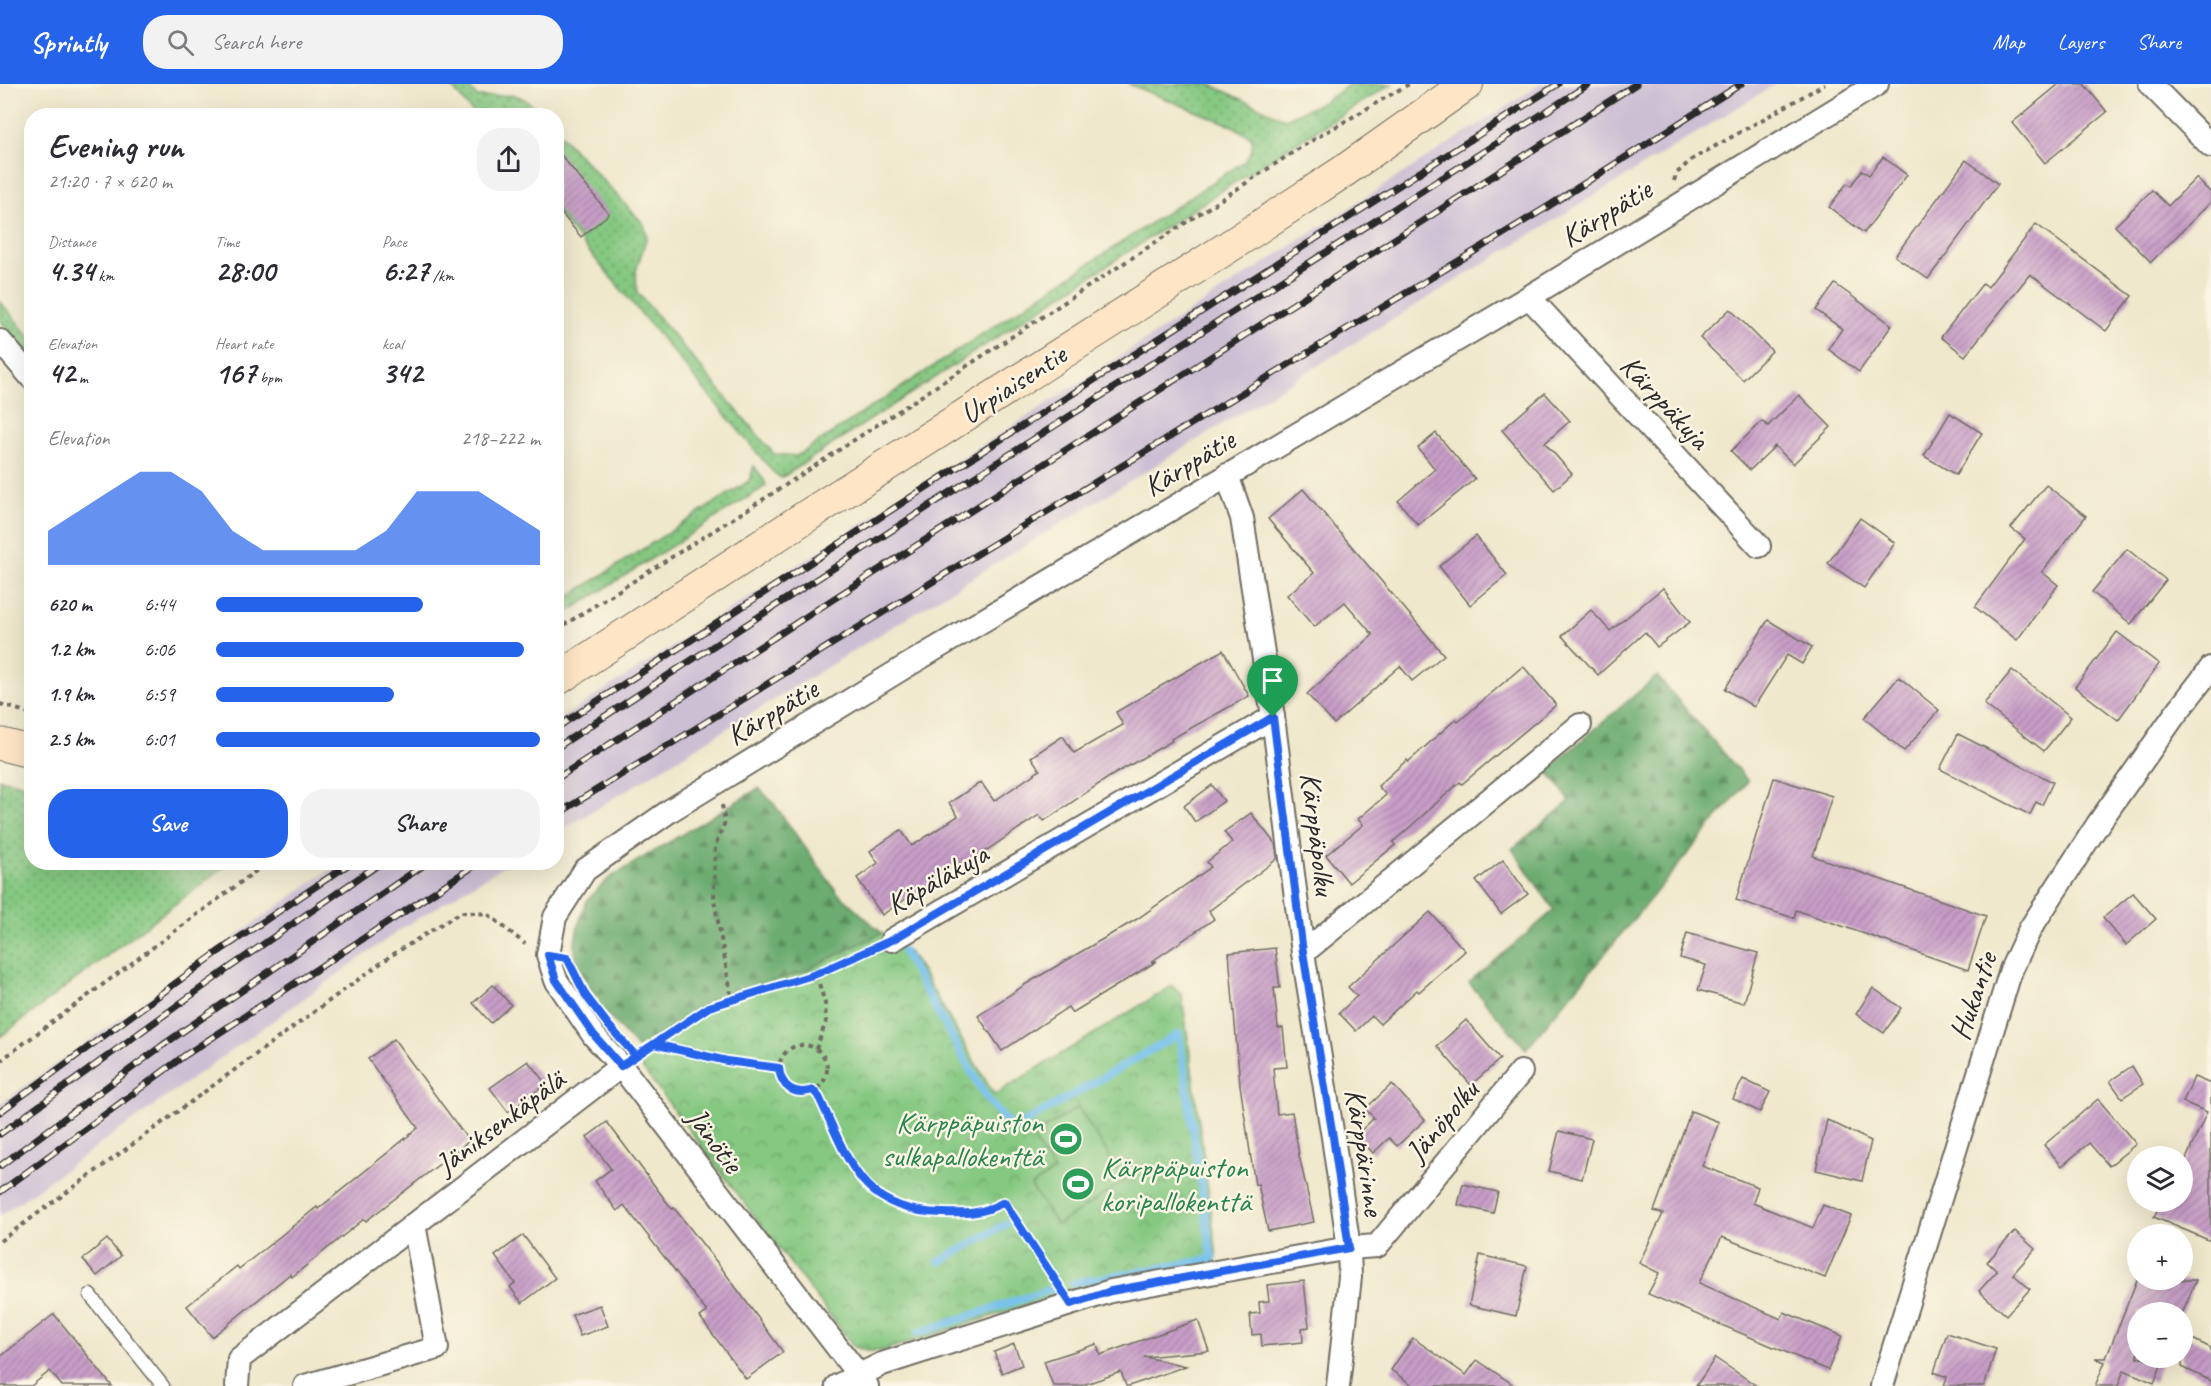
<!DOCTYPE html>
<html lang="en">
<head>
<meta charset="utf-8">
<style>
  :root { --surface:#fff; --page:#f2f2f3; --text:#2b2b33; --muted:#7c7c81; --accent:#2563eb }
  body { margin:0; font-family:Caveat,sans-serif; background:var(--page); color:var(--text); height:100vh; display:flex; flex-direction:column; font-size:22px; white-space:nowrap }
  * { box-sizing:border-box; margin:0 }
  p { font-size:20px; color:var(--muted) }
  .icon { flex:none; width:33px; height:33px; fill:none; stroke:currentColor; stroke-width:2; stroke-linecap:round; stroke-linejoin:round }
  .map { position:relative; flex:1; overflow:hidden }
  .sheet { position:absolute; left:24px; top:24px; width:540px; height:762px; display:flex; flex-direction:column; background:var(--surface); border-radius:24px; box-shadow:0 6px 24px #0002 }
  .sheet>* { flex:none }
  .controls { position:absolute; left:2127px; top:1062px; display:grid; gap:12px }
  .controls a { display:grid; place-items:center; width:66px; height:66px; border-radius:50%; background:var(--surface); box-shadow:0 6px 24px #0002; font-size:30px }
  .pin { position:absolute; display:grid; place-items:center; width:51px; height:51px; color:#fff; margin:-62px -26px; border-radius:50% 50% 50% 0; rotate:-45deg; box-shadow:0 0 6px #0007 }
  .pin .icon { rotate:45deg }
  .round { display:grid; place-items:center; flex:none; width:63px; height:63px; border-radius:24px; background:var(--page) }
  .headline { display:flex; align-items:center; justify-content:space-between; height:102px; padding:0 24px }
  h1 { font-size:33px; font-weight:800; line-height:45px }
  .figures { display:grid; grid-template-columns:repeat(3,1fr); gap:9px; height:102px; padding:6px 24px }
  .figures div { display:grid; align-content:center }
  .figures b { font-size:30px; font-weight:800 }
  .figures small { font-size:16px; font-weight:400 }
  .figures p { font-size:16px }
  .chart { height:168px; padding:12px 24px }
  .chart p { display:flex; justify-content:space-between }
  .chart svg { width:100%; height:108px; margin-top:6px; fill:var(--accent); opacity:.7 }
  .cta { display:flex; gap:12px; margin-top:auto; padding:12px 24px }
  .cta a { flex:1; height:69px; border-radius:24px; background:var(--accent); color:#fff; font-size:24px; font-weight:800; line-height:69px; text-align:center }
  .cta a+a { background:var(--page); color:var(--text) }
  ul { padding:0 24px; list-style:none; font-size:20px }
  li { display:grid; grid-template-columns:96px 72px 1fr; align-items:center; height:45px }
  li i { height:15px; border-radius:8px; background:var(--accent) }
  header { display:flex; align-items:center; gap:36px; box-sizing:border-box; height:84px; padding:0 30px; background:var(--accent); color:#fff }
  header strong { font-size:28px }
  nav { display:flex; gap:33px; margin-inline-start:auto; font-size:21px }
  .search { width:420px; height:54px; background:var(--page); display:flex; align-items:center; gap:15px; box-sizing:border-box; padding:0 21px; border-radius:24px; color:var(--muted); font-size:22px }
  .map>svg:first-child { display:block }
  .industrial { fill:#ccbfd4 }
  .grass { fill:url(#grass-dots); stroke:#587a56; stroke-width:1.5 }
  .forest { fill:url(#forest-firs); stroke:#4c6c4d; stroke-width:1.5 }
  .park { fill:url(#park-crowns); stroke:#587a56; stroke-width:1.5 }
  .garden { fill:#85c881; stroke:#587a56; stroke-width:1.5 }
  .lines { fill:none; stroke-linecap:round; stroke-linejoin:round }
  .stream { stroke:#72bfec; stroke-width:8 }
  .building { fill:url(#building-hatch) }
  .lane-casing { stroke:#706d63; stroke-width:15 }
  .street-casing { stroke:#706d63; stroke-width:26 }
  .secondary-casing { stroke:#706d63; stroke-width:34 }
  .path { stroke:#706d63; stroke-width:4; stroke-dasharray:4.5 4.5; stroke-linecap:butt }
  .lane { stroke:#fff; stroke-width:12 }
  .street { stroke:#fff; stroke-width:22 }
  .secondary { stroke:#fde5c5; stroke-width:32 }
  .rail-casing { stroke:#2b2b2b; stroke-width:7 }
  .rail { stroke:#fcf5e5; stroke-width:4.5; stroke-dasharray:14; stroke-linecap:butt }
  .route-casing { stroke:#fff; stroke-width:12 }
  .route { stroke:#2563eb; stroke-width:8 }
  .labels { text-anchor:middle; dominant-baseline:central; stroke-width:5; stroke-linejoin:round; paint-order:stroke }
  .street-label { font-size:30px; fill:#2b2b2b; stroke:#fcf5e5 }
  .leisure-label { font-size:30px; fill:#27864d; stroke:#fcf5e5; text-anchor:end }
</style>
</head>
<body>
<header>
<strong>Sprintly</strong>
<div class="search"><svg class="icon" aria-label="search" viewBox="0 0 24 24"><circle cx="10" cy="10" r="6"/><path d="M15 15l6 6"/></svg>Search here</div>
<nav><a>Map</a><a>Layers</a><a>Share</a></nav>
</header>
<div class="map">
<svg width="2211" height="1302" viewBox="0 0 2211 1302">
  <defs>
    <pattern id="grass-dots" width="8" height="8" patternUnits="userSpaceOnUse" patternTransform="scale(1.5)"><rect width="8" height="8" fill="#85c881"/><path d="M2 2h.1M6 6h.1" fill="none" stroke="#6da36a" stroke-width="1.8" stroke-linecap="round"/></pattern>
    <pattern id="forest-firs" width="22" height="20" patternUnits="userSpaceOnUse" patternTransform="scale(1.5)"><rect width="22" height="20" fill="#6cac6f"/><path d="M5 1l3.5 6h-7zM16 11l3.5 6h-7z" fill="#598c5b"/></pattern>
    <pattern id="park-crowns" width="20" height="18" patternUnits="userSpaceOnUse" patternTransform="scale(1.5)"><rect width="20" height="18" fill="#85c881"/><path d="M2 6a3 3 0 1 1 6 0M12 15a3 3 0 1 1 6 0" fill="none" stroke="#6da36a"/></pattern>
    <pattern id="building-hatch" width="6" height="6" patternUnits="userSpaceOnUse" patternTransform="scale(1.5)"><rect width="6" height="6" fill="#c89ec8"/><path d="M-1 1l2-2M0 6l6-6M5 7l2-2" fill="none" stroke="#a381a3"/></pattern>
  </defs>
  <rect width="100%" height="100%" fill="#fcf5e5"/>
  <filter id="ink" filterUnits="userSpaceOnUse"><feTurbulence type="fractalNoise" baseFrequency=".0167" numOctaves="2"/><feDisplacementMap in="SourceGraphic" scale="12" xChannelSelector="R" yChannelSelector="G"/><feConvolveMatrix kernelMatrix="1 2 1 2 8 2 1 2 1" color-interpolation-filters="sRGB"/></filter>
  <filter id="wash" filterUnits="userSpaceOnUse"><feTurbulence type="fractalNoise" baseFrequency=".008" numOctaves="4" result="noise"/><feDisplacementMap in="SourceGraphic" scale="24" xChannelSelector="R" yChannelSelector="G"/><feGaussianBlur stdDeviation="1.35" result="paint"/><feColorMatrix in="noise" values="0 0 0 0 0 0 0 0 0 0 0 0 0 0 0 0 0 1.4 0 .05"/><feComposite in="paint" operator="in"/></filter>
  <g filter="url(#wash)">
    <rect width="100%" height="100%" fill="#efe8cc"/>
    <!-- industrial -->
    <g class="industrial">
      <path d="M1541 0H1776L557 749V637Z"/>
      <path d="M340 778 509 779 401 845 0 1132V1020Z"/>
    </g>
    <!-- grass -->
    <g class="grass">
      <path d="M449 0H467L477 13C513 13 515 2 543 31H475Z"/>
      <path d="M1128 0H1209L1285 35 1323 18 1350 0H1392L1275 72 781 394 773 388 557 129 556 46 644 140 647 152 636 187 637 208 774 370 797 372 1245 77 1252 66V54L1233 42Z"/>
      <path d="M0 217 31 255V274L0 236Z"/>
      <path d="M754 382 764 396 766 402 557 535V520L749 397Z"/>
      <path d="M0 695 31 702 32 778 229 779 0 953Z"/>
    </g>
    <!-- forest -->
    <g class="forest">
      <path d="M1657 592 1748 697 1526 965 1469 899 1554 826 1512 765 1570 717 1547 686Z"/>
      <path d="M759 704 774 720 837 808 882 849 803 888 713 915 638 965 601 923 578 882 574 862 578 842 587 816 609 794Z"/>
    </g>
    <!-- park -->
    <path class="park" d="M882 849 909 868 918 881 994 1011 1172 902 1182 911 1216 1165V1181L1078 1205 882 1267H867L853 1262 642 984 638 965 713 915 803 888Z"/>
    <!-- garden -->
    <path class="garden" d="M1078 1023 1125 1097 1057 1141 1031 1102 1054 1087 1032 1053Z"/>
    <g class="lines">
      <!-- stream -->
      <g class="stream">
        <path d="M903 867 987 1015 1013 1045 1179 950 1212 1175 1073 1199"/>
        <path d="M939 1178 1006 1140"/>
        <path d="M918 1249 1052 1205"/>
      </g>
    </g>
    <g id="blocks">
      <!-- building -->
      <g class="building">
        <path d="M2059 0H2084L2107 28 2045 79 2012 39Z"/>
        <path d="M556 65 609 130 581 153 556 123Z"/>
        <path d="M1883 73 1907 91 1864 149 1829 123 1847 99 1851 102 1862 86 1869 91Z"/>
        <path d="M1966 76 1998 100 1928 195 1895 172Z"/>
        <path d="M2196 94 2211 109V118L2151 178 2115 142 2152 106 2168 122Z"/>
        <path d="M2036 140 2132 212 2106 247 2030 190 1965 272 1941 253 1983 199 1988 203Z"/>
        <path d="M1835 200 1892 241 1859 288 1828 265 1842 245 1816 226Z"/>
        <path d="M1730 225 1772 267 1743 296 1700 254Z"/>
        <path d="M1545 309 1570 337 1545 359 1572 390 1554 406 1502 346Z"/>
        <path d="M1799 311 1831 343 1793 380 1775 362 1750 386 1731 367 1762 337 1768 342Z"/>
        <path d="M1950 329 1982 349 1956 391 1924 372Z"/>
        <path d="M1436 349 1475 395 1418 441 1398 417 1435 385 1418 364Z"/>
        <path d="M2046 401 2086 432 2042 488 2058 501 2017 556 1975 523 2025 455 2011 444Z"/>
        <path d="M1303 405 1444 571 1412 597 1400 582 1334 640 1307 610 1373 551 1345 518 1314 543 1287 511 1314 489 1268 435Z"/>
        <path d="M1860 434 1895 459 1864 504 1828 479Z"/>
        <path d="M1476 452 1507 491 1470 521 1439 482Z"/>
        <path d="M2127 465 2166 496 2131 540 2092 508Z"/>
        <path d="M1663 504 1690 538 1657 563 1645 548 1598 591 1562 552 1591 526 1610 547Z"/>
        <path d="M1768 536 1812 563 1802 580 1787 571 1754 623 1725 605Z"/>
        <path d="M2117 548 2159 580 2118 636 2075 603Z"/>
        <path d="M1223 566 1249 612 1171 655 1172 657 1111 692 1044 737 1039 731 962 783 959 779 882 831 857 794 878 779 870 767 901 746 912 762 958 732 949 719 981 698 994 717 1040 686 1031 673 1063 652 1074 669 1123 641 1116 628Z"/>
        <path d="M1523 582 1556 621 1462 700 1460 698 1393 758 1395 761 1349 799 1326 771 1363 741 1358 735 1386 711 1378 702 1407 676 1408 678 1456 635 1458 638Z"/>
        <path d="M2012 586 2071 633 2044 667 1984 620Z"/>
        <path d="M1899 593 1939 626 1904 667 1864 634Z"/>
        <path d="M1958 650 2053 698 2042 721 2036 718 2030 731 1940 685Z"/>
        <path d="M1774 694 1832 712 1813 772 1986 832 1968 886 1796 826 1794 834 1736 816Z"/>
        <path d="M1212 701 1224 717 1195 738 1184 722Z"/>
        <path d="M1251 729 1276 761 1277 775 1209 827 1214 835 1151 878 1157 877 1072 929 1068 923 1002 967 978 932 1026 900 1137 835 1211 783 1207 778 1232 758 1224 748Z"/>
        <path d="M1503 776 1528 810 1501 830 1476 797Z"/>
        <path d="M2133 809 2156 835 2126 861 2103 834Z"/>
        <path d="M1430 828 1465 867 1419 908 1417 906 1380 940 1372 932 1356 947 1339 929 1357 912 1348 903Z"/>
        <path d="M1687 849 1758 869 1744 919 1698 906 1706 881 1680 874Z"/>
        <path d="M1275 864 1280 904H1274L1278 944H1283L1287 983 1273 984 1277 1030 1292 1028 1299 1071 1314 1138 1268 1147 1258 1100 1255 1101 1240 1001 1229 869Z"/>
        <path d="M493 901 511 921 491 939 473 919Z"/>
        <path d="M1873 904 1901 924 1884 949 1856 930Z"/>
        <path d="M1466 936 1500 975 1471 1001 1437 962Z"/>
        <path d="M394 955 469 1057 366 1137 364 1135 292 1193 290 1190 212 1253 187 1222 237 1182 239 1185 317 1123 318 1125 418 1044 368 975Z"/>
        <path d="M528 977 546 1000 508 1028 490 1004Z"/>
        <path d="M2132 982 2143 1000 2122 1014 2110 997Z"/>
        <path d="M2194 993 2211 1000V1157L2154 1133 2161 1118H2182V1084L2207 1028 2183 1018Z"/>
        <path d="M1743 995 1770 1008 1760 1028 1733 1015Z"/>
        <path d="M1392 1000 1425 1036 1397 1062 1389 1054 1373 1069 1356 1051 1374 1034 1365 1025Z"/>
        <path d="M2098 1015 2136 1060 2109 1082 2089 1059 2062 1082 2044 1061Z"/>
        <path d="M1691 1027 1719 1038 1702 1082 1758 1103 1753 1119 1813 1144 1823 1121 1851 1132 1825 1194 1722 1153 1699 1199 1781 1235 1784 1228 1842 1252 1828 1286 1648 1210 1659 1189 1639 1179 1663 1130 1654 1127Z"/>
        <path d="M1827 1036 1871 1057 1862 1097 1816 1086Z"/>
        <path d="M607 1038 672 1125 674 1124 723 1186 783 1268 746 1295 700 1233 707 1228 624 1121 617 1127 595 1097 611 1085 587 1053Z"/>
        <path d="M1559 1047 1592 1055 1582 1095 1549 1087Z"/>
        <path d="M1463 1100 1498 1108 1493 1129 1458 1121Z"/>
        <path d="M2015 1147 2035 1165 2013 1190 2030 1205 2006 1231 1979 1207 1997 1187 1987 1178Z"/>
        <path d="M523 1151 555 1194 522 1219 510 1203 515 1199 495 1172Z"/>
        <path d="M107 1155 121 1172 97 1192 83 1175Z"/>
        <path d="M1480 1171 1527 1182 1516 1232 1469 1221Z"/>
        <path d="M2137 1196H2196L2183 1228H2138V1274H2164L2154 1299 2124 1286 2118 1302H2095L2105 1278 2095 1274H2106Z"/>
        <path d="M1304 1197 1309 1243 1302 1244 1303 1258 1262 1262 1261 1250 1252 1251 1250 1230 1260 1229 1259 1218 1269 1217 1267 1201Z"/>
        <path d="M600 1221 608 1242 580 1252 572 1231Z"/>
        <path d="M54 1230 112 1302H62L50 1287 31 1302H0V1273Z"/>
        <path d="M1198 1236 1209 1267 1144 1273 1186 1282 1129 1302H1126L1121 1288 1080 1302H1053L1044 1277 1097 1260 1100 1271Z"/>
        <path d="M1947 1249 1996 1265 1984 1302H1944L1947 1293 1934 1288Z"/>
        <path d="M2182 1250 2211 1264V1297L2182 1283Z"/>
        <path d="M1413 1254 1466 1291 1477 1276 1515 1302H1414L1391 1286Z"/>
        <path d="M1014 1260 1022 1281 1002 1289 994 1268Z"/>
        <path d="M1715 1274 1757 1302H1696Z"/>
      </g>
    </g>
  </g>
  <g filter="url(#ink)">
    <use href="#blocks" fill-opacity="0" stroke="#706d63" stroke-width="1.5"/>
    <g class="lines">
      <!-- lane casing -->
      <g class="lane-casing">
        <path id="lane" d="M90 1211 163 1302"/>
      </g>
      <!-- street casing -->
      <g class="street-casing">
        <g id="street">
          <path d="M2150 0 2211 62"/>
          <path d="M1529 213 1759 462"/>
          <path d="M0 257 32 294"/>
          <path d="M1227 391 1242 434 1273 633 1303 869 1333 1053 1349 1164 1350 1193 1338 1302"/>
          <path d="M892 856 1273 633"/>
          <path d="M1303 869 1580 641"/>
          <path d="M237 1302 239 1275 621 982"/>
          <path d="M305 1302 437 1264 414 1140"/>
          <path d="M837 1302 882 1280 1111 1207 1349 1164 1377 1162 1521 988"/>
          <path d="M867 1302 621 982 594 952 556 896 548 871 555 833 585 786 671 726 903 584 1529 213 1877 0"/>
          <path d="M1882 1302 2011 886 2030 845 2098 740 2174 632 2211 584"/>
        </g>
      </g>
      <!-- secondary casing -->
      <g class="secondary-casing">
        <g id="secondary">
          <path d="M556 596 799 437 1236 158 1344 87 1467 0"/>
          <path d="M0 660 32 668"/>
        </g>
      </g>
      <!-- path -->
      <g class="path">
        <path d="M1674 97 1676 90 1691 76 1825 0"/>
        <path d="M556 546 778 406 1301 63 1409 0"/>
        <path d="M0 620 32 630"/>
        <path d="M722 721 725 738 715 762 714 815 732 916"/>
        <path d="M655 961 727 977 779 984"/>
        <circle cx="803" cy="985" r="24"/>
        <path d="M816 965 826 938 825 919 816 890"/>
        <path d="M640 969 709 923 816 890 872 865"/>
        <path d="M0 977 268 778"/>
        <path d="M813 1006 819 1013C849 1077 860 1126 942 1129 967 1130 982 1130 1004 1118L1058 1200"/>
        <path d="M0 1157 392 871 461 828 488 830 525 860"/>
      </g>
      <!-- lane -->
      <use href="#lane" class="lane"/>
      <!-- street -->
      <use href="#street" class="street"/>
      <!-- secondary -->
      <use href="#secondary" class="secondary"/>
      <!-- rail casing -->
      <g class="rail-casing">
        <g id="rail">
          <path d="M556 644 942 393 1558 0"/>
          <path d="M556 664 951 408 1589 0"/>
          <path d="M556 695 824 521 1636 0"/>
          <path d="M556 731 987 464 1544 125 1741 0"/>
          <path d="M0 1028 218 868 352 778"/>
          <path d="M0 1050 229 884 382 778"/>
          <path d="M0 1082 163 961 428 778"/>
          <path d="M0 1108 184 972 480 778"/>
        </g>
      </g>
      <!-- rail -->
      <use href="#rail" class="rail"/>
    </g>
  </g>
  <g class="lines" filter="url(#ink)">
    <!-- route casing -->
    <g class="route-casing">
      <path id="route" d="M1273 633 892 856 816 890 709 923 621 982 594 951 556 896 548 871 567 874 586 912 609 942 636 972 654 960 727 977 779 984C781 1003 794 1012 813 1006L819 1013C849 1077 860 1127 942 1129 966 1130 983 1130 1004 1118L1071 1220 1111 1207 1349 1164 1333 1053 1303 868 1273 633"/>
    </g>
    <!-- route -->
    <use href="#route" class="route"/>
  </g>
  <!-- icons -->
  <defs>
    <g id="stadium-disc" transform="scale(1.725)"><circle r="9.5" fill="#2e9e5b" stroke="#fcf5e5"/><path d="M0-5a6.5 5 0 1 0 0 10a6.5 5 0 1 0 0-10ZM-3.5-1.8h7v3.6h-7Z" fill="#fff"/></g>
  </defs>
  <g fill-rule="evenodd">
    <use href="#stadium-disc" x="1066" y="1055"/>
    <use href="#stadium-disc" x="1078" y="1100"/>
  </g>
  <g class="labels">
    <!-- street labels -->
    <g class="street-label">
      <text transform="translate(1606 129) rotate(-32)">Kärppätie</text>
      <text transform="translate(1013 300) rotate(-33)">Urpiaisentie</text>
      <text transform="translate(1665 318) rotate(47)">Kärppäkuja</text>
      <text transform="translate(1189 379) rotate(-31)">Kärppätie</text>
      <text transform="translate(772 628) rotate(-31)">Kärppätie</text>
      <text transform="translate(1318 750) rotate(83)">Kärppäpolku</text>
      <text transform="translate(937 795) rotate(-30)">Käpäläkuja</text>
      <text transform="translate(1973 912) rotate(-71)">Hukantie</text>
      <text transform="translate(1442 1037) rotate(-50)">Jänöpolku</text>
      <text transform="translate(500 1038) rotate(-37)">Jäniksenkäpälä</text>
      <text transform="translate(715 1056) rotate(53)">Jänötie</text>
      <text transform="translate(1365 1068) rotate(81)">Kärppärinne</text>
    </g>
    <!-- leisure labels -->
    <g class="leisure-label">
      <text x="1043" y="1038">Kärppäpuiston<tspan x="1043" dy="34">sulkapallokenttä</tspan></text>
      <text x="1101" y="1083" text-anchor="start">Kärppäpuiston<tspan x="1101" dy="34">koripallokenttä</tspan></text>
    </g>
  </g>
</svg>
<div class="controls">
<a><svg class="icon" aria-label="layers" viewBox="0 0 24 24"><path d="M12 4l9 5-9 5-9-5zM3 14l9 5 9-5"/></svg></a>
<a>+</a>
<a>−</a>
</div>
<div class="pin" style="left:1273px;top:633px;background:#1e9e55"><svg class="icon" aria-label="arrive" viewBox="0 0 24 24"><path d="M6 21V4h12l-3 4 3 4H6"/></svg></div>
<section class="sheet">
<div class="headline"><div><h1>Evening run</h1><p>21:20 · 7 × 620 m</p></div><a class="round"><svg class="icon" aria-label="share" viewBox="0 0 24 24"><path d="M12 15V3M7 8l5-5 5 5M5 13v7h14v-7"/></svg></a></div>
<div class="figures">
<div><p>Distance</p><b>4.34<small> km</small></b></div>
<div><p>Time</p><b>28:00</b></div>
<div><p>Pace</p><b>6:27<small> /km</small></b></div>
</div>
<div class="figures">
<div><p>Elevation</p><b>42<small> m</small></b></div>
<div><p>Heart rate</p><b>167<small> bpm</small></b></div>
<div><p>kcal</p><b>342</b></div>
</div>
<div class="chart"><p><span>Elevation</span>218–222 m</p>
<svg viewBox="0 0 160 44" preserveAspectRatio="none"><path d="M0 44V30L10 22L20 14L30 6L40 6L50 14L60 30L70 38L80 38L90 38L100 38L110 30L120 14L130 14L140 14L150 22L160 30V44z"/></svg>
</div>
<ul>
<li><b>620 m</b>6:44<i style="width:64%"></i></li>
<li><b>1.2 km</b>6:06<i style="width:95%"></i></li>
<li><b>1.9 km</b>6:59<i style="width:55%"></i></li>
<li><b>2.5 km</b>6:01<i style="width:100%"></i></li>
</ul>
<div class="cta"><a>Save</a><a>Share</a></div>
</section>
</div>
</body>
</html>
